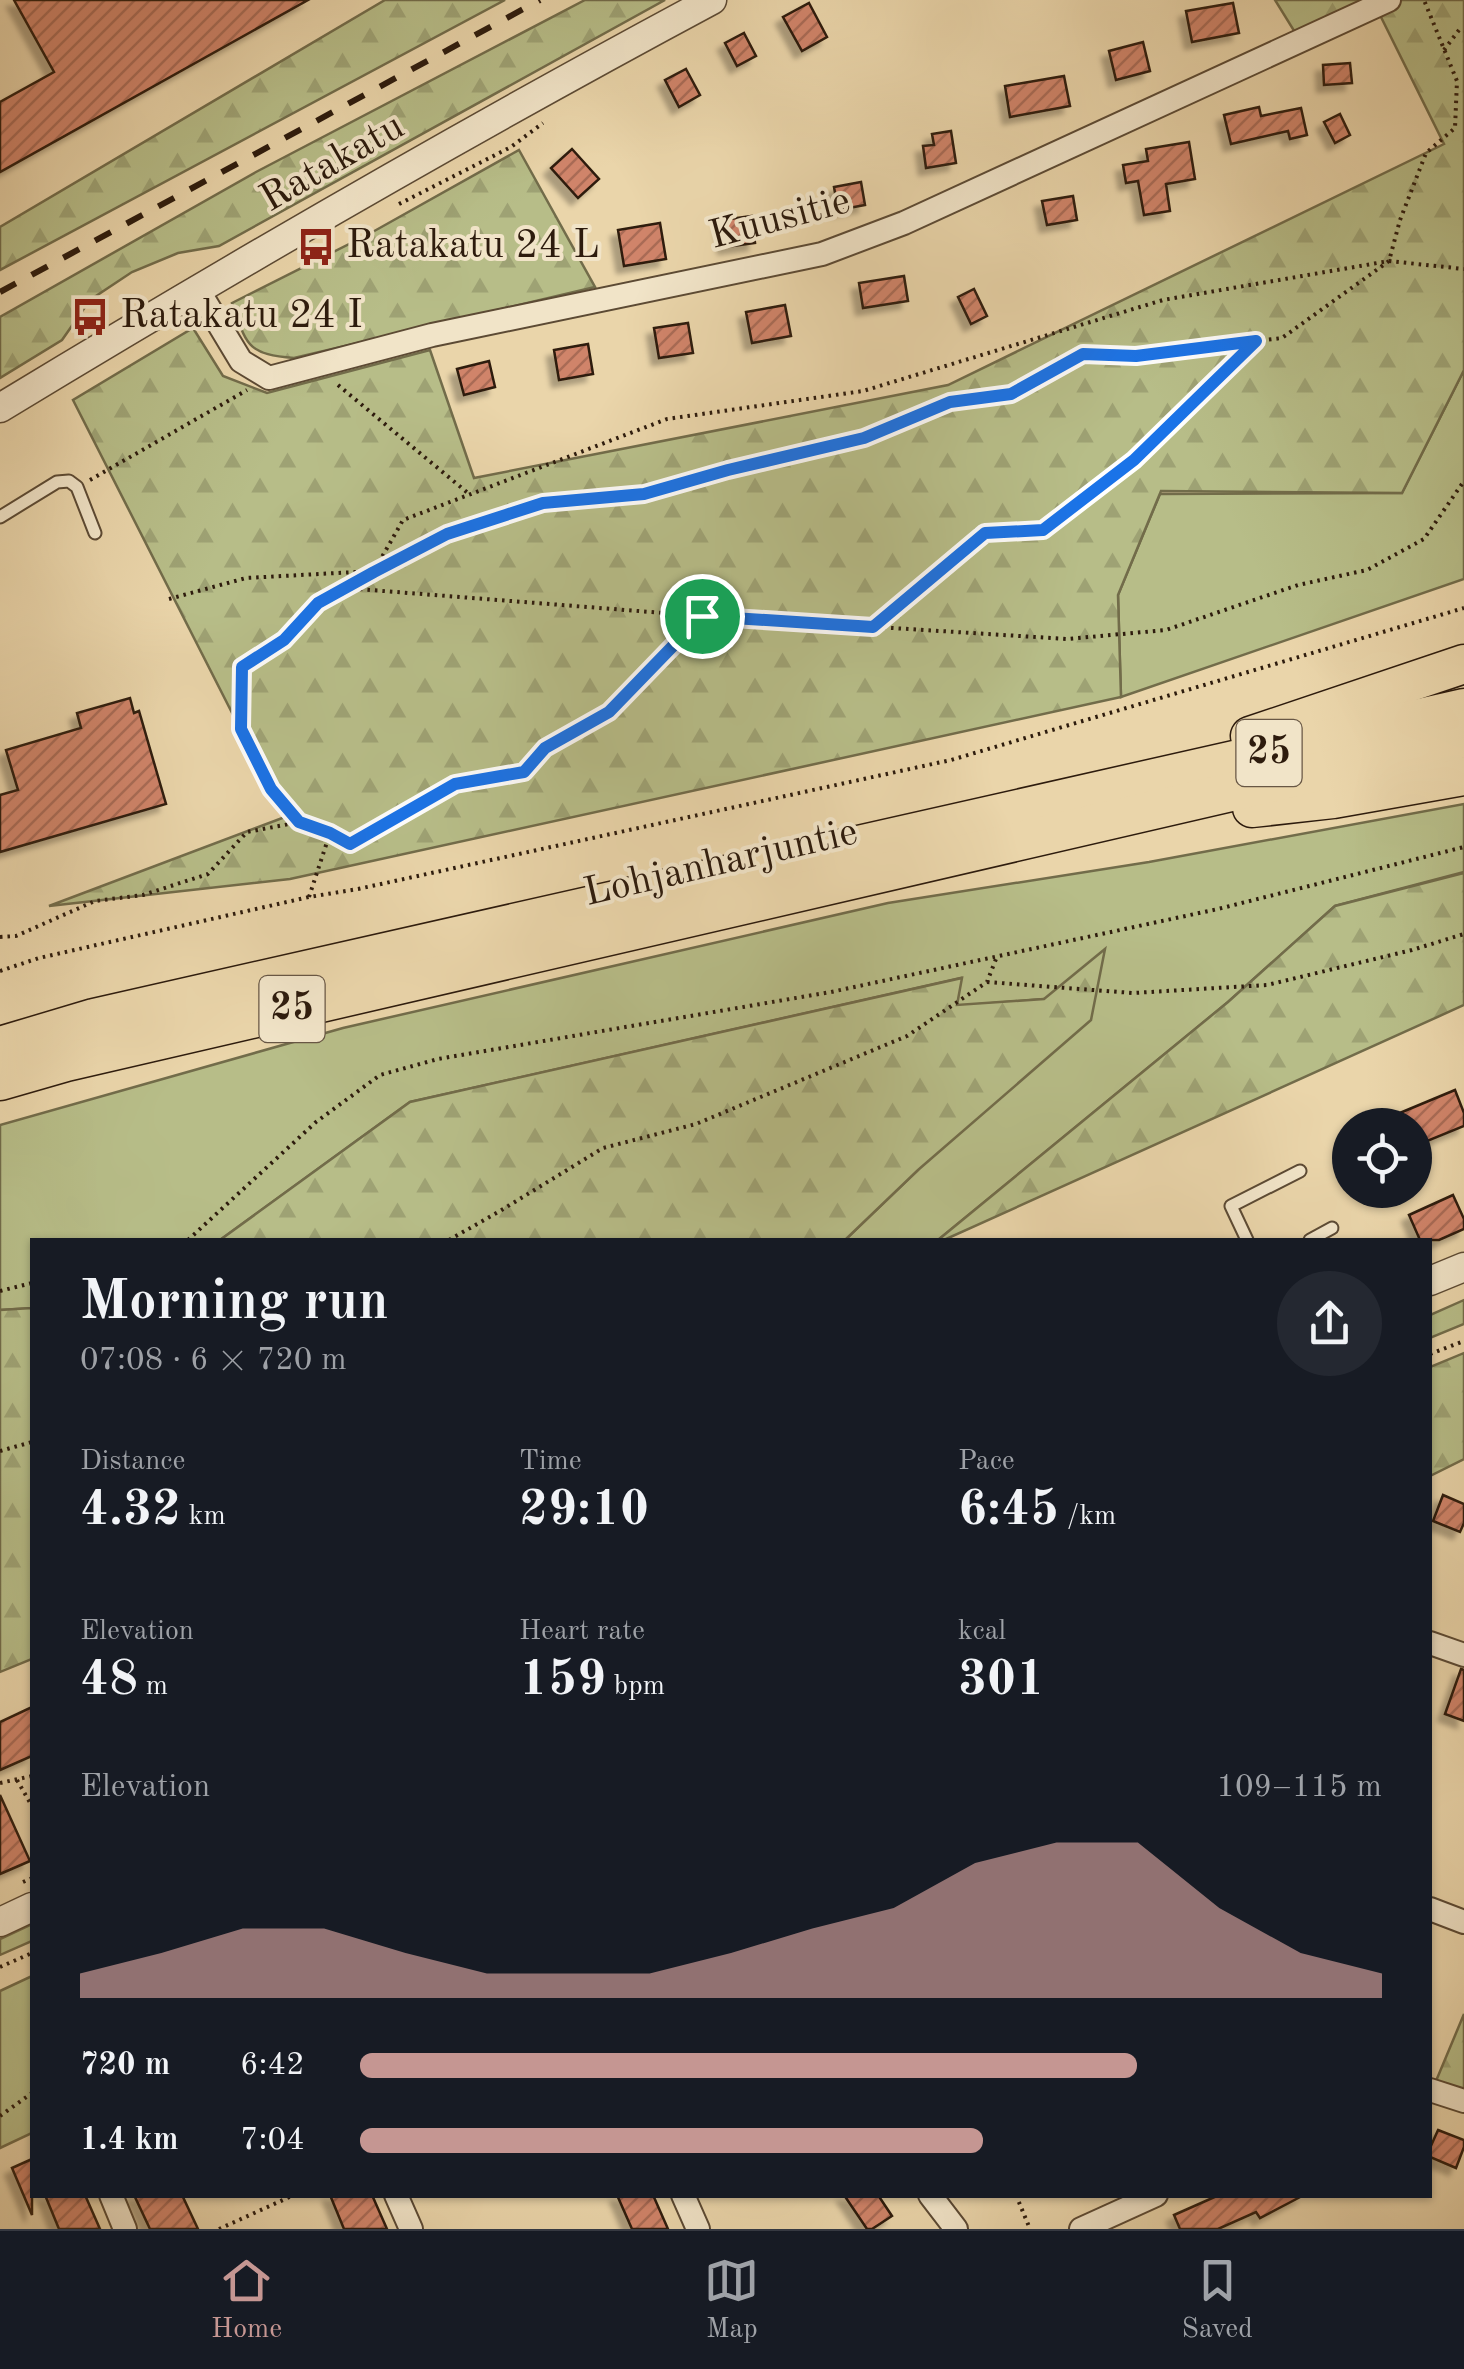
<!DOCTYPE html>
<html lang="en">
<head>
<meta charset="utf-8">
<style>
  :root { --surface:#171b24; --page:#242831; --text:#f1f3f6; --muted:#9ea1a6; --line:#363941; --accent:#c59692 }
  body { margin:0; font-family:"Old Standard TT",serif; background:var(--page); color:var(--text); height:100vh; display:flex; flex-direction:column; font-size:38px; white-space:nowrap }
  * { box-sizing:border-box; margin:0 }
  p { font-size:32px; color:var(--muted) }
  .icon { flex:none; width:55px; height:55px; fill:none; stroke:currentColor; stroke-width:2; stroke-linecap:round; stroke-linejoin:round }
  .map { position:relative; flex:1; overflow:hidden }
  .sheet { position:absolute; left:30px; top:1238px; width:1402px; height:960px; display:flex; flex-direction:column; background:var(--surface); border-radius:0px; box-shadow:0 2px 8px #0004 }
  .sheet>* { flex:none }
  .controls { position:absolute; left:1332px; top:1108px; display:grid; gap:20px }
  .controls a { display:grid; place-items:center; width:100px; height:100px; border-radius:50%; background:var(--surface); box-shadow:0 2px 8px #0004; font-size:50px }
  .pin { position:absolute; display:grid; place-items:center; width:85px; height:85px; color:#fff; margin:-42px; border:5px solid #fff; border-radius:50%; box-shadow:0 2px 10px #0007 }
  .round { display:grid; place-items:center; flex:none; width:105px; height:105px; border-radius:52px; background:var(--page) }
  .summary { display:flex; align-items:center; justify-content:space-between; height:170px; padding:0 50px }
  h1 { font-size:55px; font-weight:700; line-height:75px }
  .stats { display:grid; grid-template-columns:repeat(3,1fr); gap:15px; height:170px; padding:10px 50px }
  .stats div { display:grid; align-content:center }
  .stats b { font-size:50px; font-weight:700 }
  .stats small { font-size:28px; font-weight:400 }
  .stats p { font-size:28px }
  .chart { height:280px; padding:20px 50px }
  .chart p { display:flex; justify-content:space-between }
  .chart svg { width:100%; height:180px; margin-top:10px; fill:var(--accent); opacity:.7 }
  ul { padding:0 50px; list-style:none; font-size:32px }
  li { display:grid; grid-template-columns:160px 120px 1fr; align-items:center; height:75px }
  li i { height:25px; border-radius:12px; background:var(--accent) }
  .tab-bar { display:flex; justify-content:space-around; align-items:center; height:140px; border-top:2px solid var(--line); background:var(--surface); font-size:28px; color:var(--muted) }
  .tab-bar a { display:grid; justify-items:center; gap:5px }
  .tab-bar .active { color:var(--accent) }
  .map>svg:first-child { display:block }
  .grass { fill:#b7bd88; stroke:#726c4a; stroke-width:2.5 }
  .forest { fill:url(#forest-firs); stroke:#726c4a; stroke-width:2.5 }
  .building { fill:url(#building-hatch); stroke:#2d1b0d; stroke-width:2.5; filter:url(#shadow) }
  .lines { fill:none; stroke-linecap:round; stroke-linejoin:round }
  .service-casing { stroke:#5c4a34; stroke-width:15 }
  .minor-casing { stroke:#5c4a34; stroke-width:26 }
  .tertiary-casing { stroke:#5c4a34; stroke-width:31 }
  .trunk-casing { stroke:#2d1b0d; stroke-width:41 }
  .path { stroke:#2d1b0d; stroke-width:4; stroke-dasharray:2.5 5; stroke-linecap:butt }
  .service { stroke:#f1e4c8; stroke-width:11 }
  .minor { stroke:#f1e4c8; stroke-width:22 }
  .tertiary { stroke:#f1e4c8; stroke-width:28 }
  .trunk { stroke:#ead5aa; stroke-width:38 }
  .rail { stroke:#2d1b0d; stroke-width:6; stroke-dasharray:18 18; stroke-linecap:butt }
  .route-casing { stroke:#fff; stroke-width:20 }
  .route { stroke:#1a73e8; stroke-width:12 }
  .labels { text-anchor:middle; dominant-baseline:central; stroke-width:8; stroke-linejoin:round; paint-order:stroke }
  .shield { fill:#f1e4c8; stroke:#685745; stroke-width:2.5 }
  .shield-label { font-size:38px; font-weight:bold; fill:#2d1b0d }
  .street-label { font-size:40px; fill:#2d1b0d; stroke:#f1e4c8 }
  .poi-label { font-size:40px; fill:#2d1b0d; stroke:#f1e4c8; text-anchor:start }
</style>
</head>
<body>
<div class="map">
<svg width="1464" height="2229" viewBox="0 0 1464 2229">
  <defs>
    <pattern id="forest-firs" width="22" height="20" patternUnits="userSpaceOnUse" patternTransform="scale(2.5)"><rect width="22" height="20" fill="#b7bd88"/><path d="M5 1l3.5 6h-7zM16 11l3.5 6h-7z" fill="#9ea274"/></pattern>
    <pattern id="building-hatch" width="6" height="6" patternUnits="userSpaceOnUse" patternTransform="scale(2.5)"><rect width="6" height="6" fill="#d0846a"/><path d="M-1 1l2-2M0 6l6-6M5 7l2-2" fill="none" stroke="#a96b56"/></pattern>
    <filter id="shadow"><feDropShadow dx="-7" dy="7" stdDeviation="2.5" flood-color="#0004"/></filter>
  </defs>
  <rect width="100%" height="100%" fill="#ead5aa"/>
  <filter id="stains"><feTurbulence type="fractalNoise" baseFrequency=".002" numOctaves="4"/><feColorMatrix values="0 0 0 0 .2 0 0 0 0 .09 0 0 0 0 .02 0 0 0 .5 -.17"/></filter>
  <radialGradient id="worn" r=".72"><stop offset=".6" stop-color="#630" stop-opacity="0"/><stop offset="1" stop-color="#630" stop-opacity=".3"/></radialGradient>
  <!-- grass -->
  <g class="grass">
    <path d="M1464 370V579L1121 697 1118 595 1160 494 1402 493Z"/>
    <path d="M1464 804V872L1335 906 1228 1002 938 1240H845L918 1170 1044 999 956 1006 961 978 410 1102 220 1240H32V1308L0 1310V1125L343 1028 888 903 1149 862Z"/>
    <path d="M1464 1300V1324L1430 1338V1315Z"/>
    <path d="M32 1924V1941L0 1955V1939Z"/>
    <path d="M32 1976V2133L0 2148V1991Z"/>
  </g>
  <!-- forest -->
  <g class="forest">
    <path d="M385 0H505L0 270V227Z"/>
    <path d="M585 0H665L219 246 178 253 132 272 90 300 62 340 0 378V317L256 172Z"/>
    <path d="M1275 0H1464V370L1402 493 1161 491 1118 595 1121 697 290 879 49 906 285 817 73 400 193 328 223 376 267 393 430 350 474 478 948 385 1444 144 1373 1 1296 34Z"/>
    <path d="M519 150 595 287 294 358C246 354 247 345 232 303L369 234Z"/>
    <path d="M1464 873V1005L944 1240H938L1228 1002 1335 906Z"/>
    <path d="M1105 949 1091 1020 918 1170 845 1240H220L410 1102 962 978 957 1005 1044 999Z"/>
    <path d="M32 1308V1659L0 1672V1310Z"/>
    <path d="M1464 1353V1459L1430 1476V1367Z"/>
    <path d="M1464 2014V2091L1436 2081Z"/>
  </g>
  <!-- building -->
  <g class="building">
    <path d="M14 0H308L0 172V102L54 72Z"/>
    <path d="M809 3 827 37 802 51 783 17Z"/>
    <path d="M1233 3 1239 33 1192 42 1186 11Z"/>
    <path d="M744 33 756 56 737 66 725 43Z"/>
    <path d="M1143 42 1150 71 1116 80 1109 51Z"/>
    <path d="M1350 63 1352 83 1324 85 1323 65Z"/>
    <path d="M686 69 700 95 679 107 665 80Z"/>
    <path d="M1064 76 1070 106 1010 117 1005 86Z"/>
    <path d="M1259 107 1261 116 1301 108 1307 135 1290 139 1288 131 1231 144 1224 115Z"/>
    <path d="M1340 114 1350 135 1335 143 1324 122Z"/>
    <path d="M951 131 956 163 926 168 923 146 934 145 932 134Z"/>
    <path d="M1189 142 1195 179 1166 184 1170 211 1144 215 1138 181 1126 183 1123 165 1148 161 1146 149Z"/>
    <path d="M572 149 599 179 578 198 551 168Z"/>
    <path d="M861 182 865 205 838 210 834 187Z"/>
    <path d="M1073 196 1077 220 1047 225 1042 201Z"/>
    <path d="M752 216 755 243 725 247 722 220Z"/>
    <path d="M660 223 666 259 624 266 618 230Z"/>
    <path d="M904 276 908 301 863 308 859 283Z"/>
    <path d="M974 289 987 316 971 324 958 297Z"/>
    <path d="M785 305 791 336 752 343 746 312Z"/>
    <path d="M688 323 693 353 659 358 654 328Z"/>
    <path d="M588 344 593 374 559 380 554 350Z"/>
    <path d="M489 361 495 387 464 395 457 369Z"/>
    <path d="M130 698 134 713 139 711 166 804 0 852V795L18 790 6 750 81 728 77 713Z"/>
    <path d="M1455 1090 1464 1113V1126L1415 1146V1125H1371Z"/>
    <path d="M1453 1195 1464 1219V1229L1439 1240H1420L1409 1215Z"/>
    <path d="M1443 1495 1464 1504V1523L1460 1532 1433 1521Z"/>
    <path d="M1461 1669 1464 1670V1721L1445 1714Z"/>
    <path d="M32 1707V1756L0 1770V1722Z"/>
    <path d="M0 1795 30 1861 0 1874Z"/>
    <path d="M1438 2130 1464 2140V2147L1456 2168 1430 2157V2148Z"/>
    <path d="M32 2159V2215L12 2168Z"/>
    <path d="M45 2195H85L100 2229H59Z"/>
    <path d="M134 2195H182L198 2229H150Z"/>
    <path d="M330 2195H372L387 2229H344Z"/>
    <path d="M617 2195H653L668 2229H632Z"/>
    <path d="M844 2195H878L892 2216 872 2229H867Z"/>
    <path d="M1219 2195H1304L1260 2218 1256 2212 1218 2229H1180L1174 2215Z"/>
  </g>
  <g class="lines">
    <!-- service casing -->
    <g class="service-casing">
      <g id="service">
        <path d="M0 517 57 482 69 481 77 487 95 533"/>
        <path d="M1247 1240 1231 1206 1300 1171"/>
        <path d="M1310 1240 1332 1228"/>
      </g>
    </g>
    <!-- minor casing -->
    <g class="minor-casing">
      <g id="minor">
        <path d="M197 288 241 361 269 378 432 335 822 254 904 223 1389 0"/>
        <path d="M1430 1643 1464 1655"/>
        <path d="M1430 1909 1464 1922"/>
        <path d="M1430 2090 1464 2101"/>
        <path d="M111 2195 125 2229"/>
        <path d="M396 2195 411 2229"/>
        <path d="M683 2195 698 2229"/>
        <path d="M930 2195 956 2229"/>
        <path d="M1081 2229 1156 2195"/>
      </g>
    </g>
    <!-- tertiary casing -->
    <g class="tertiary-casing">
      <g id="tertiary">
        <path d="M0 408C234 266 471 129 712 0"/>
        <path d="M1430 1281 1464 1267"/>
        <path d="M0 1922 32 1907"/>
      </g>
    </g>
    <!-- trunk casing -->
    <g class="trunk-casing">
      <g id="trunk">
        <path d="M1250 736 1464 664"/>
        <path d="M1252 808 1333 799 1464 776"/>
        <path d="M0 1046 94 1018 1464 708"/>
        <path d="M0 1081 66 1062 1464 738"/>
      </g>
    </g>
    <!-- path -->
    <g class="path">
      <path d="M1444 50 1459 30 1464 31"/>
      <path d="M399 204 511 147 543 123"/>
      <path d="M338 385 469 494"/>
      <path d="M90 480 247 390"/>
      <path d="M345 588 702 616 1067 639 1166 630 1298 585 1367 570 1424 539 1464 481"/>
      <path d="M169 599 246 578 374 571 403 520 667 419 863 391 1163 300 1389 261 1464 269"/>
      <path d="M873 627 985 533 1043 530 1135 459 1256 341"/>
      <path d="M332 834 350 844 455 784 524 772 545 748 609 712 702 616"/>
      <path d="M309 897 330 833 299 822 271 789 241 729 242 667 284 640 318 603 374 571 447 534 543 503 644 494 728 470 865 437 950 402 1011 394 1083 354 1136 356 1282 338 1389 261 1400 220 1426 153 1455 128 1457 81 1424 0"/>
      <path d="M0 937 16 936 95 901 143 895 208 874 247 832 300 822"/>
      <path d="M0 971 39 958 309 897 358 889 951 760 1464 608"/>
      <path d="M987 982 1133 993 1267 985 1412 950 1464 934"/>
      <path d="M188 1240 316 1122 380 1075 438 1059 831 992 1218 909 1464 847"/>
      <path d="M449 1240 500 1211 603 1148 696 1124 907 1036 987 982 996 959"/>
      <path d="M0 1291 32 1283"/>
      <path d="M1430 1354 1464 1341"/>
      <path d="M0 1451 32 1442"/>
      <path d="M17 1780 32 1806"/>
      <path d="M0 1783 32 1776"/>
      <path d="M23 1882 32 1878"/>
      <path d="M0 1967 32 1953"/>
      <path d="M0 2116 32 2093"/>
      <path d="M1016 2195 1030 2229"/>
      <path d="M219 2229 294 2195"/>
    </g>
    <!-- service -->
    <use href="#service" class="service"/>
    <!-- minor -->
    <use href="#minor" class="minor"/>
    <!-- tertiary -->
    <use href="#tertiary" class="tertiary"/>
    <!-- trunk -->
    <use href="#trunk" class="trunk"/>
    <!-- rail -->
    <path class="rail" d="M0 292 540 0"/>
  </g>
  <g class="lines">
    <!-- route casing -->
    <g class="route-casing">
      <path id="route" d="M1256 341 1134 460 1043 530 985 533 873 627 702 616 609 712 545 748 524 772 455 784 350 844 330 833 299 822 271 789 241 729 242 667 284 640 318 603 374 572 447 534 543 503 644 494 728 470 864 438 950 402 1011 394 1083 354 1136 356Z"/>
    </g>
    <!-- route -->
    <use href="#route" class="route"/>
  </g>
  <!-- icons -->
  <defs>
    <g id="bus-bare" transform="scale(3)"><path d="M-5-6H5V4H4V6H2V4H-2V6H-4V4H-5ZM-3.5-4V0h7V-4ZM-3.5 1.2v1.5H-2V1.2ZM2 1.2v1.5H3.5V1.2Z" fill="#8f2418" stroke="#f1e4c8" stroke-width="2.5" paint-order="stroke"/></g>
  </defs>
  <g fill-rule="evenodd">
    <use href="#bus-bare" x="316" y="247"/>
    <use href="#bus-bare" x="90" y="317"/>
  </g>
  <g class="labels">
    <!-- shield labels -->
    <g class="shield">
      <rect x="1236.5" y="720" width="65" height="66" rx="8"/>
      <rect x="259.5" y="976" width="65" height="66" rx="8"/>
    </g>
    <g class="shield-label">
      <text x="1269" y="753">25</text>
      <text x="292" y="1009">25</text>
    </g>
    <!-- street labels -->
    <g class="street-label">
      <text transform="translate(333 164) rotate(-30)">Ratakatu</text>
      <text transform="translate(780 220) rotate(-15)">Kuusitie</text>
      <text transform="translate(721 864) rotate(-13)">Lohjanharjuntie</text>
    </g>
    <!-- poi labels -->
    <g class="poi-label">
      <text x="346" y="247">Ratakatu 24 L</text>
      <text x="120" y="317">Ratakatu 24 I</text>
    </g>
  </g>
  <rect width="100%" height="100%" filter="url(#stains)"/>
  <rect width="100%" height="100%" fill="url(#worn)"/>
</svg>
<div class="controls">
<a><svg class="icon" aria-label="locate" viewBox="0 0 24 24"><circle cx="12" cy="12" r="6"/><path d="M12 2v4M12 18v4M2 12h4M18 12h4"/></svg></a>
</div>
<div class="pin" style="left:702px;top:616px;background:#1e9e55"><svg class="icon" aria-label="arrive" viewBox="0 0 24 24"><path d="M6 21V4h12l-3 4 3 4H6"/></svg></div>
<section class="sheet">
<div class="summary"><div><h1>Morning run</h1><p>07:08 · 6 × 720 m</p></div><a class="round"><svg class="icon" aria-label="share" viewBox="0 0 24 24"><path d="M12 15V3M7 8l5-5 5 5M5 13v7h14v-7"/></svg></a></div>
<div class="stats">
<div><p>Distance</p><b>4.32<small> km</small></b></div>
<div><p>Time</p><b>29:10</b></div>
<div><p>Pace</p><b>6:45<small> /km</small></b></div>
</div>
<div class="stats">
<div><p>Elevation</p><b>48<small> m</small></b></div>
<div><p>Heart rate</p><b>159<small> bpm</small></b></div>
<div><p>kcal</p><b>301</b></div>
</div>
<div class="chart"><p><span>Elevation</span>109–115 m</p>
<svg viewBox="0 0 160 44" preserveAspectRatio="none"><path d="M0 44V38L10 33L20 27L30 27L40 33L50 38L60 38L70 38L80 33L90 27L100 22L110 11L120 6L130 6L140 22L150 33L160 38V44z"/></svg>
</div>
<ul>
<li><b>720 m</b>6:42<i style="width:76%"></i></li>
<li><b>1.4 km</b>7:04<i style="width:61%"></i></li>
</ul>
</section>
</div>
<nav class="tab-bar">
<a class="active"><svg class="icon" aria-label="home" viewBox="0 0 24 24"><path d="M3 11l9-7 9 7M6 9v11h12V9"/></svg>Home</a>
<a><svg class="icon" aria-label="map" viewBox="0 0 24 24"><path d="M3 6l6-2 6 2 6-2v14l-6 2-6-2-6 2zM9 4v14M15 6v14"/></svg>Map</a>
<a><svg class="icon" aria-label="saved" viewBox="0 0 24 24"><path d="M7 4h10v16l-5-4-5 4z"/></svg>Saved</a>
</nav>
</body>
</html>
